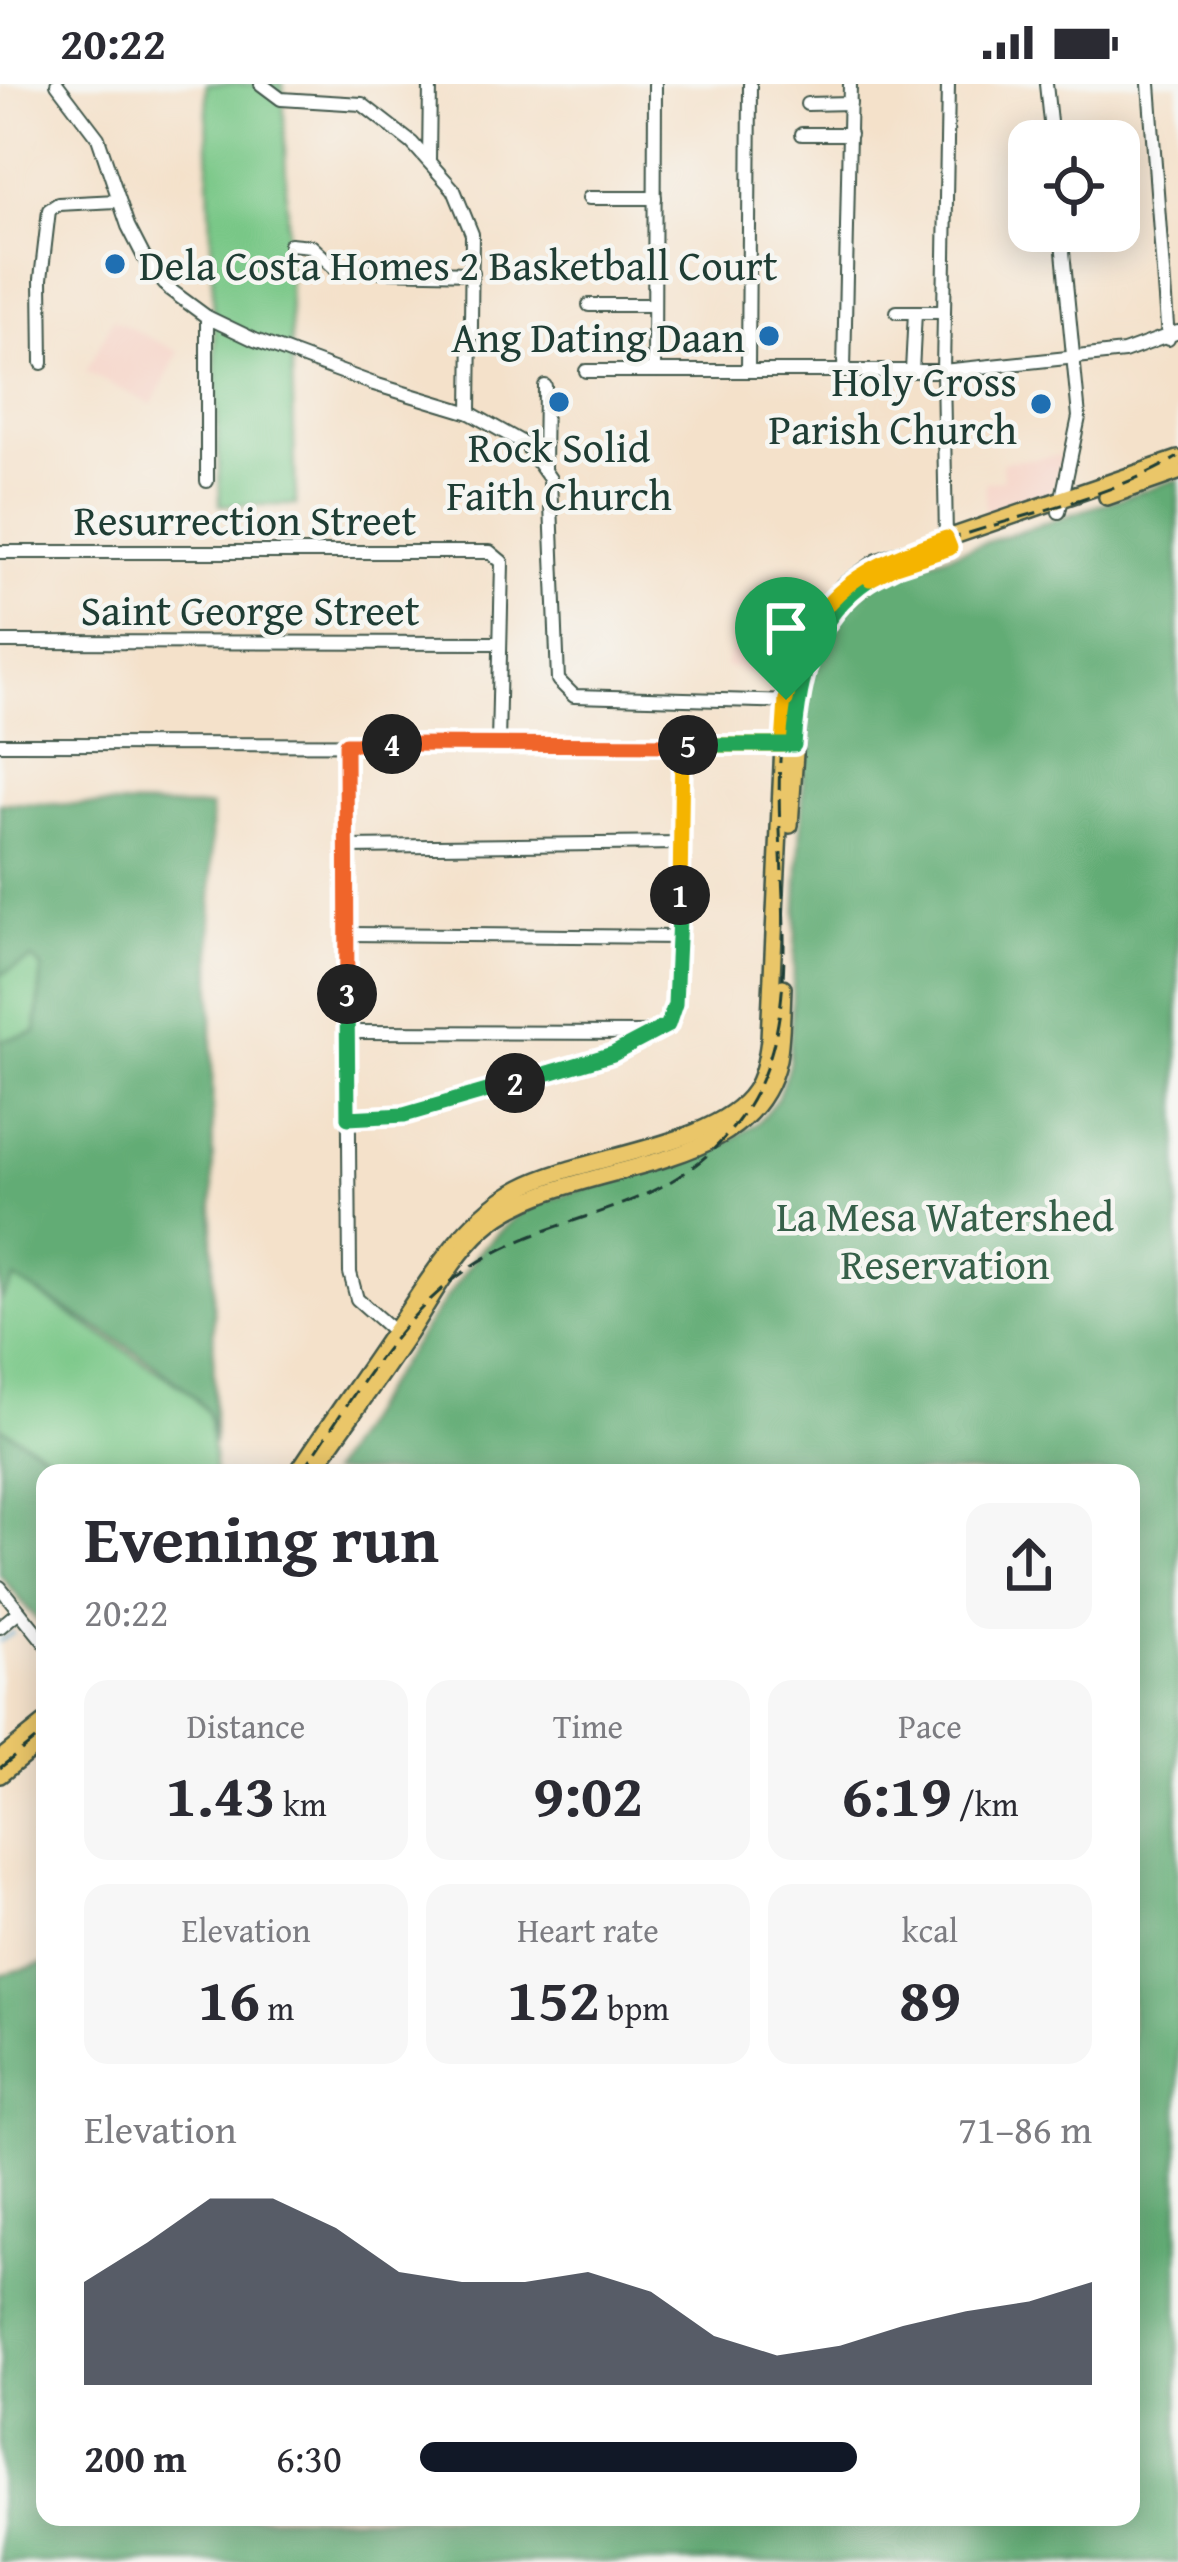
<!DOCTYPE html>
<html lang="en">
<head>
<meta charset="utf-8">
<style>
  :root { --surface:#fff; --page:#f7f7f7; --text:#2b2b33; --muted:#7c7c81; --accent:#111827 }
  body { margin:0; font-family:"Gentium Book Plus",serif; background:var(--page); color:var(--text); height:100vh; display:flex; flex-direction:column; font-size:45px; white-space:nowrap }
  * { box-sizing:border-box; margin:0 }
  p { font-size:39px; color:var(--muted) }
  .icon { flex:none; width:66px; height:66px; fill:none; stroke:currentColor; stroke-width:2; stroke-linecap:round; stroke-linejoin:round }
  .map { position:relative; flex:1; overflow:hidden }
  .panel { position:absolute; left:36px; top:1380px; width:1104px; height:1062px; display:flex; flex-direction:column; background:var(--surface); border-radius:24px; box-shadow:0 6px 30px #0003 }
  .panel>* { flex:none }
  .fabs { position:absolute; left:1008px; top:36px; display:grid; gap:24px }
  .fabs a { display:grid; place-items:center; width:132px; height:132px; border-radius:24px; background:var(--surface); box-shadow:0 6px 30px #0003; font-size:60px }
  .pin { position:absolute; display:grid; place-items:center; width:102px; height:102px; color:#fff; margin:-123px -51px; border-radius:50% 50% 50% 0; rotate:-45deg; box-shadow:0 0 12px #0007 }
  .pin .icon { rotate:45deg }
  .km { position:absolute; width:60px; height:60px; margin:-30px; border-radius:50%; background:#222; color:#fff; font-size:33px; line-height:60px; text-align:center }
  .round { display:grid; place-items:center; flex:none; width:126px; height:126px; border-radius:24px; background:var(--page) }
  .head { display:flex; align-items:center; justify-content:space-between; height:204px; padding:0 48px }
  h1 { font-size:66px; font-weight:700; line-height:90px }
  .stats { display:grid; grid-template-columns:repeat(3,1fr); gap:18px; height:204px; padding:12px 48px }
  .stats div { display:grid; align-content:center; border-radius:24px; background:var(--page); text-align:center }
  .stats b { font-size:60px; font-weight:700 }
  .stats small { font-size:33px; font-weight:400 }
  .stats p { font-size:33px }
  .chart { height:336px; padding:24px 48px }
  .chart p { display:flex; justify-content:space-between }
  .chart svg { width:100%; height:216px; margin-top:12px; fill:var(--accent); opacity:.7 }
  ul { padding:0 48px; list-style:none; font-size:39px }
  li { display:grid; grid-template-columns:192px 144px 1fr; align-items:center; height:90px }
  li i { height:30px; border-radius:15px; background:var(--accent) }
  .status { display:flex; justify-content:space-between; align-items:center; height:84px; padding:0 60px; background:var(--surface); direction:ltr }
  .status svg { height:33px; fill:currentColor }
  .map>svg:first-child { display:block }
  .built { fill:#f6d2c5 }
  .green { fill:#79c787; stroke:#4c825e; stroke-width:3 }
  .forest { fill:#62ac74; stroke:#407454; stroke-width:3 }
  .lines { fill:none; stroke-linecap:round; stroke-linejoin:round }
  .stream { stroke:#5db1d9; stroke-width:3 }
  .minor-casing { stroke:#3f564a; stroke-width:16 }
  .major-casing { stroke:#3f564a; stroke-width:20 }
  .minor { stroke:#fff; stroke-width:12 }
  .major { stroke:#eac669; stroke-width:15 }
  .rail { stroke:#1f3d34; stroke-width:3; stroke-dasharray:18 9; stroke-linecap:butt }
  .split-1-casing { stroke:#fff; stroke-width:24 }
  .split-2-casing { stroke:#fff; stroke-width:24 }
  .split-3-casing { stroke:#fff; stroke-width:24 }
  .split-4-casing { stroke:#fff; stroke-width:24 }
  .split-5-casing { stroke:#fff; stroke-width:24 }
  .split-6-casing { stroke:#fff; stroke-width:24 }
  .split-7-casing { stroke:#fff; stroke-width:24 }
  .split-1 { stroke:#f5b400; stroke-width:15 }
  .split-2 { stroke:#22a559; stroke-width:15 }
  .split-3 { stroke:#22a559; stroke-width:15 }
  .split-4 { stroke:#f0652b; stroke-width:15 }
  .split-5 { stroke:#f0652b; stroke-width:15 }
  .split-6 { stroke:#22a559; stroke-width:15 }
  .split-7 { stroke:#f5b400; stroke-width:15 }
  .poi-dot { fill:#1f6fb2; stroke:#f6f6f2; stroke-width:4.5 }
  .labels { text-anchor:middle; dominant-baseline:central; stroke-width:9; stroke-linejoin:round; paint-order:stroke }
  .poi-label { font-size:42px; fill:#1f3d34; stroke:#f6f6f2; text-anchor:end }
  .street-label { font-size:42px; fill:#1f3d34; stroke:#f6f6f2 }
  .park-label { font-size:42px; fill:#366049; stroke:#f6f6f2 }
</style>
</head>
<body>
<div class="status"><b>20:22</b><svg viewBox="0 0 49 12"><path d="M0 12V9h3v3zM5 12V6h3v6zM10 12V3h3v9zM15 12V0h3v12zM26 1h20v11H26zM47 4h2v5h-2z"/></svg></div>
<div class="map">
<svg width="1178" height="2478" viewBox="0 0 1178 2478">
  <rect width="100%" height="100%" fill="#f6f6f2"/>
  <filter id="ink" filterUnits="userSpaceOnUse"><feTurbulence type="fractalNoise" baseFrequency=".00833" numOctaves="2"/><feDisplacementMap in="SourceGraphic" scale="24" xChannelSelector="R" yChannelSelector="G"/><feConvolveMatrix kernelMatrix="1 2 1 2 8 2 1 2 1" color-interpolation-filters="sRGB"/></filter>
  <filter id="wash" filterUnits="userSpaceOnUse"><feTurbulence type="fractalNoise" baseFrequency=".004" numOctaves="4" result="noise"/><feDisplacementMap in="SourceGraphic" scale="48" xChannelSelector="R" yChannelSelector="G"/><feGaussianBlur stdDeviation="2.7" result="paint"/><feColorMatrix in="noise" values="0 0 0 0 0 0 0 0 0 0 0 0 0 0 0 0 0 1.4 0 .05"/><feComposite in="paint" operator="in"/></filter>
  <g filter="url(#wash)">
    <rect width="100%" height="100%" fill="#f4e1ca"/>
    <!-- built -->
    <g class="built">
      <path d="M113 235 179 268 152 321 86 288Z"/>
      <path d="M1063 371 1053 403 1042 418 985 434V398L1003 396 1002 378Z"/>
      <path d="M791 515 812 528 795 554 777 596 724 582 750 518Z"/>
    </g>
    <!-- green -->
    <g class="green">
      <path d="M206 0H283L296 421H220Z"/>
      <path d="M32 875 42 883 36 949 0 957V891Z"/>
      <path d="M14 1194 188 1307 208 1329 215 1389H80L0 1343V1217Z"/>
    </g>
    <!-- forest -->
    <g class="forest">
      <path d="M1178 395V2478H0V1891L45 1880V2433H1131V1389H330L381 1307 480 1166 526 1123 725 1059 757 1039 777 1015 789 980 808 604C820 553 847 513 893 489Z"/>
      <path d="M0 719 211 723 214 1360C212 1352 212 1340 209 1332 195 1296 53 1218 15 1195L0 1217V957L36 948 42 883 32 875 0 891Z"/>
      <path d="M0 1343 80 1389H45V1546L0 1491Z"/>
    </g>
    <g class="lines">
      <!-- stream -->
      <path class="stream" d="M0 1557 13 1549"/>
    </g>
  </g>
  <g filter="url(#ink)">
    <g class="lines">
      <!-- minor casing -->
      <g class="minor-casing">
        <g id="minor">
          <path d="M57 0 98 54 128 142 147 179 169 205 207 233 255 256 374 300 470 329 525 360 550 395 558 596 574 612 796 618"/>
          <path d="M261 0 281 15 362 20 412 59 454 106 472 150 470 329"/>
          <path d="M948 0 943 287 946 454 950 464"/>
          <path d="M1046 0 1052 57"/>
          <path d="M1149 0 1168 255"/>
          <path d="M807 20 850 19"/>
          <path d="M802 50H850"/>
          <path d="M429 77 430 0"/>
          <path d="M589 114H655"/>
          <path d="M290 160 311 162 337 186 473 189"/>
          <path d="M579 186 654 185"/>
          <path d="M589 221H654"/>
          <path d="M897 228H943"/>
          <path d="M207 233V397"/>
          <path d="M42 279 41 195 49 126 58 120 117 117"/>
          <path d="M586 287H943L1124 268 1178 248"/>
          <path d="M654 287 655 0"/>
          <path d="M748 287 750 0"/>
          <path d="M844 287 850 0"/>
          <path d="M912 287 915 228"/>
          <path d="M544 384 545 302"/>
          <path d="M1059 428 1079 333 1061 147"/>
          <path d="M0 468H490L502 478 498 660"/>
          <path d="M0 558 499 559"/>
          <path d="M0 660 791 661"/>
          <path d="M346 660 350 1189 357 1215 398 1251"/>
          <path d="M346 763 682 759"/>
          <path d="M347 850 678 853"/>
          <path d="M347 948 652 949"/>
          <path d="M348 1034C412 1037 470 1013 530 995 576 981 629 971 668 941L675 920 682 661"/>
          <path d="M0 1503 45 1559"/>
          <path d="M0 1543 19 1527"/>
        </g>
      </g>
      <!-- major casing -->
      <g class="major-casing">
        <g id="major">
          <path d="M1107 413 1178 388"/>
          <path d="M790 741 800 597"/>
          <path d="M297 1389C327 1343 359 1299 390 1253 428 1199 460 1136 521 1104 582 1071 716 1064 754 1007 764 992 767 973 769 955L783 661 792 591 804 557 824 526 843 503 878 478 1178 375"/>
          <path d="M311 1389C342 1344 375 1300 405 1255 430 1218 451 1174 484 1144 566 1070 752 1100 778 975 782 952 782 926 783 903"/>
          <path d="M0 1675 45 1639"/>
          <path d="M0 1691 45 1655"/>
        </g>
      </g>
      <!-- minor -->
      <use href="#minor" class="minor"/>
      <!-- major -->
      <use href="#major" class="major"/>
      <!-- rail -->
      <g class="rail">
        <path d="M301 1389C352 1317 392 1239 465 1187 557 1122 666 1136 738 1037 852 882 697 630 859 499 890 474 929 462 966 450 1036 427 1114 411 1178 373"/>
        <path d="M0 1684 45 1648"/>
      </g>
    </g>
  </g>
  <g class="lines" filter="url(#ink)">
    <!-- split-1 casing -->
    <g class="split-1-casing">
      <path id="split-1" d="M680 811 682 661H783L786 616"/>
    </g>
    <!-- split-2 casing -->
    <g class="split-2-casing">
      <path id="split-2" d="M515 999 613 970 668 941 675 920 680 811"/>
    </g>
    <!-- split-3 casing -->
    <g class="split-3-casing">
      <path id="split-3" d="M347 910 348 1034 404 1031 515 999"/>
    </g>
    <!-- split-4 casing -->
    <g class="split-4-casing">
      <path id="split-4" d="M347 910 346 660H392"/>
    </g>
    <!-- split-5 casing -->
    <g class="split-5-casing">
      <path id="split-5" d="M392 660 688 661"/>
    </g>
    <!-- split-6 casing -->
    <g class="split-6-casing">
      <path id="split-6" d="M688 661H794C799 595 811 534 870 495"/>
    </g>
    <!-- split-7 casing -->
    <g class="split-7-casing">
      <path id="split-7" d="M786 616C807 514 853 486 946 454L950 464 895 482 870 495"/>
    </g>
    <!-- split-1 -->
    <use href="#split-1" class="split-1"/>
    <!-- split-2 -->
    <use href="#split-2" class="split-2"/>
    <!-- split-3 -->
    <use href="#split-3" class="split-3"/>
    <!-- split-4 -->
    <use href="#split-4" class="split-4"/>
    <!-- split-5 -->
    <use href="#split-5" class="split-5"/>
    <!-- split-6 -->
    <use href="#split-6" class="split-6"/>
    <!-- split-7 -->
    <use href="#split-7" class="split-7"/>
  </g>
  <!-- markers -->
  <g class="poi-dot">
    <circle cx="115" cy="180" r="12"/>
    <circle cx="769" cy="252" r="12"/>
    <circle cx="559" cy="318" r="12"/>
    <circle cx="1041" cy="320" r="12"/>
  </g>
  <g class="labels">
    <!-- poi labels -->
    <g class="poi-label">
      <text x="139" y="180" text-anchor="start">Dela Costa Homes 2 Basketball Court</text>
      <text x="745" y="252">Ang Dating Daan</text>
      <text x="1017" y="296">Holy Cross<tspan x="1017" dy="48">Parish Church</tspan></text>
      <text x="559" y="362" text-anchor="middle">Rock Solid<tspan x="559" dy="48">Faith Church</tspan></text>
    </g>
    <!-- street labels -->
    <g class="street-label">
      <text x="245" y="435">Resurrection Street</text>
      <text x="250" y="525">Saint George Street</text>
    </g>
    <!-- park labels -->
    <g class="park-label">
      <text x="945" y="1131">La Mesa Watershed<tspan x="945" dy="48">Reservation</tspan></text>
    </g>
  </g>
</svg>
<div class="fabs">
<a><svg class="icon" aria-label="locate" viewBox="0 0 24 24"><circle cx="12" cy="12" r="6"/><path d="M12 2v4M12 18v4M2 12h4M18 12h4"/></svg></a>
</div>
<div class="pin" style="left:786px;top:616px;background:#1e9e55"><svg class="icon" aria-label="arrive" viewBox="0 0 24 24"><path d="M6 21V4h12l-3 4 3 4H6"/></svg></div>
<b class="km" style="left:680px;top:811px">1</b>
<b class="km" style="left:515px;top:999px">2</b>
<b class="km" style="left:347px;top:910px">3</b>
<b class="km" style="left:392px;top:660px">4</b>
<b class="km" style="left:688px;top:661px">5</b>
<section class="panel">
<div class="head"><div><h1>Evening run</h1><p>20:22</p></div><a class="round"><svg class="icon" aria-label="share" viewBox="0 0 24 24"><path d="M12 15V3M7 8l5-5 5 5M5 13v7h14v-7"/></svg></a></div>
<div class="stats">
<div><p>Distance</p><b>1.43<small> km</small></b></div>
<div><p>Time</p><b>9:02</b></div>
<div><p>Pace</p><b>6:19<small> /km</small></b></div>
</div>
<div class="stats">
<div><p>Elevation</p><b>16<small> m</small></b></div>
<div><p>Heart rate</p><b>152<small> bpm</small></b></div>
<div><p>kcal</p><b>89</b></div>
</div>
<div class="chart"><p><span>Elevation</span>71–86 m</p>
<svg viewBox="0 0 160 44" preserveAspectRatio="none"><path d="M0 44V23L10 15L20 6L30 6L40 12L50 21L60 23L70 23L80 21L90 25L100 34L110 38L120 36L130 32L140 29L150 27L160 23V44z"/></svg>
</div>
<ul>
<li><b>200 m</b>6:30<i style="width:65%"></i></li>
</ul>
</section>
</div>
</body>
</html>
